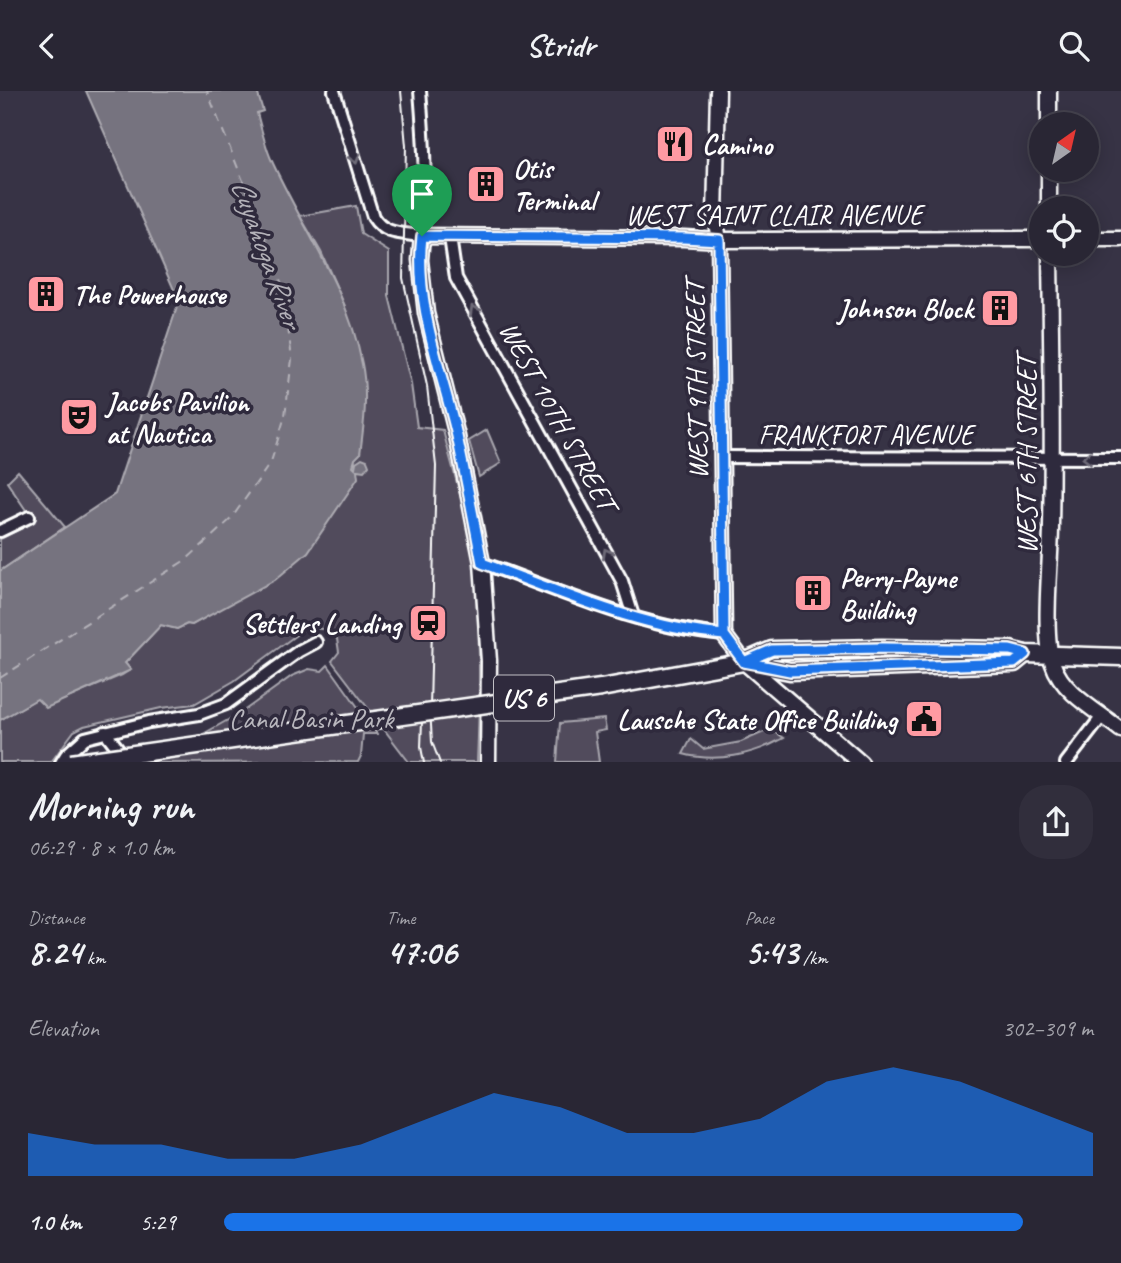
<!DOCTYPE html>
<html lang="en">
<head>
<meta charset="utf-8">
<style>
  :root { --surface:#292634; --page:#312e3c; --text:#f1f3f6; --muted:#a5a5ac; --line:#45434f; --accent:#1a73e8 }
  body { margin:0; font-family:Caveat,sans-serif; background:var(--page); color:var(--text); height:100vh; display:flex; flex-direction:column; font-size:26px; white-space:nowrap }
  * { box-sizing:border-box; margin:0 }
  p { font-size:23px; color:var(--muted) }
  .icon { flex:none; width:38px; height:38px; fill:none; stroke:currentColor; stroke-width:2; stroke-linecap:round; stroke-linejoin:round }
  .map { position:relative; height:671px; overflow:hidden }
  .panel { display:flex; flex-direction:column; background:var(--surface); flex:1 }
  .panel>* { flex:none }
  .needle { width:46px; rotate:34deg }
  .controls { position:absolute; left:1029px; top:21px; display:grid; gap:14px }
  .controls a { display:grid; place-items:center; width:70px; height:70px; border-radius:50%; background:var(--surface); box-shadow:0 4px 18px #0003,0 0 0 2px var(--line); font-size:35px }
  .pin { position:absolute; display:grid; place-items:center; width:60px; height:60px; color:#fff; margin:-72px -30px; border-radius:50% 50% 50% 0; rotate:-45deg; box-shadow:0 0 7px #0007 }
  .pin .icon { rotate:45deg }
  .round { display:grid; place-items:center; flex:none; width:74px; height:74px; border-radius:28px; background:var(--page) }
  .head { display:flex; align-items:center; justify-content:space-between; height:119px; padding:0 28px }
  h1 { font-size:38px; font-weight:700; line-height:52px }
  .figures { display:grid; grid-template-columns:repeat(3,1fr); gap:10px; height:119px; padding:7px 28px }
  .figures div { display:grid; align-content:center }
  .figures b { font-size:35px; font-weight:700 }
  .figures small { font-size:19px; font-weight:400 }
  .figures p { font-size:19px }
  .chart { height:196px; padding:14px 28px }
  .chart p { display:flex; justify-content:space-between }
  .chart svg { width:100%; height:126px; margin-top:7px; fill:var(--accent); opacity:.7 }
  ul { padding:0 28px; list-style:none; font-size:23px }
  li { display:grid; grid-template-columns:112px 84px 1fr; align-items:center; height:52px }
  li i { height:18px; border-radius:9px; background:var(--accent) }
  header { display:flex; justify-content:space-between; align-items:center; height:91px; padding:0 28px; background:var(--surface); font-size:32px; font-weight:700 }
  .map>svg:first-child { display:block }
  .green { fill:#514c5c; stroke:#a8a6ae; stroke-width:2 }
  .water { fill:#76737f; stroke:#adabb2; stroke-width:2 }
  .lines { fill:none; stroke-linecap:round; stroke-linejoin:round }
  .ferry { stroke:#b4b2b9; stroke-width:2; stroke-dasharray:9 7; stroke-linecap:butt }
  .street-casing { stroke:#fff; stroke-width:16 }
  .secondary-casing { stroke:#fff; stroke-width:19 }
  .primary-casing { stroke:#fff; stroke-width:21 }
  .street { stroke:#2f2a3d; stroke-width:10 }
  .secondary { stroke:#2f2a3d; stroke-width:14 }
  .primary { stroke:#2f2a3d; stroke-width:16 }
  .tram { stroke:#fff; stroke-width:2 }
  .primary-bridge-casing { stroke:#fff; stroke-width:21; stroke-linecap:butt }
  .primary-bridge { stroke:#2f2a3d; stroke-width:16 }
  .oneway { stroke:#6d6a77 }
  .route-casing { stroke:#fff; stroke-width:14 }
  .route { stroke:#1a73e8; stroke-width:9 }
  .labels { text-anchor:middle; dominant-baseline:central; stroke-width:7; stroke-linejoin:round; paint-order:stroke }
  .shield { fill:#2f2a3d; stroke:#c1bfc5; stroke-width:2 }
  .shield-label { font-size:26px; font-weight:bold; fill:#fff }
  .poi-label { font-size:28px; font-weight:bold; fill:#fff; stroke:#2f2a3d; text-anchor:start }
  .street-label { font-size:28px; fill:#fff; stroke:#2f2a3d }
  .park-label { font-size:28px; fill:#b9b7be; stroke:#2f2a3d }
  .water-label { font-size:30px; font-style:italic; fill:#b4b2b9; stroke:#2f2a3d }
</style>
</head>
<body>
<header><svg class="icon" aria-label="back" viewBox="0 0 24 24"><path d="M15 5l-7 7 7 7"/></svg>Stridr<svg class="icon" aria-label="search" viewBox="0 0 24 24"><circle cx="10" cy="10" r="6"/><path d="M15 15l6 6"/></svg></header>
<div class="map">
<svg width="1121" height="672" viewBox="0 0 1121 672">
  <rect width="100%" height="100%" fill="#373345"/>
  <filter id="ink" filterUnits="userSpaceOnUse"><feTurbulence type="fractalNoise" baseFrequency=".0143" numOctaves="2"/><feDisplacementMap in="SourceGraphic" scale="14" xChannelSelector="R" yChannelSelector="G"/><feConvolveMatrix kernelMatrix="1 2 1 2 8 2 1 2 1" color-interpolation-filters="sRGB"/></filter>
  <g filter="url(#ink)">
    <!-- green -->
    <g class="green">
      <path d="M356 115 361 143 389 161V205L411 293 417 336 443 339C454 384 469 429 474 474 481 540 480 605 477 671H409L332 570 339 561 337 548 328 539 307 536 234 590 194 613 161 617 84 635 74 640 51 671H0V629L38 607 46 616 122 584 130 579 125 572 161 534 177 538 187 533 192 534 224 515 353 375 355 368 345 215 321 161 300 125Z"/>
      <path d="M487 339 501 372 479 386 469 350Z"/>
      <path d="M18 380 65 436 0 480V448L34 431 7 391Z"/>
      <path d="M328 574 377 643H363L361 665 358 671 152 672 242 621 292 585 309 578 322 580Z"/>
      <path d="M604 628 606 639 595 641 599 671H557L560 632Z"/>
      <path d="M771 638 784 647C753 664 717 672 683 663L691 648 703 658 741 651Z"/>
    </g>
    <!-- water -->
    <path class="water" d="M86 0H257L263 20 257 22C261 37 265 54 271 68 302 137 348 198 362 273 368 302 364 334 360 363L355 368 353 375 355 377 356 371 362 367 367 369 369 374 364 380 357 379 358 387 308 461 275 489 192 534 187 533 177 538 161 534 125 572 131 579 46 617 37 608 0 629V480L115 403 179 210Z"/>
    <g class="lines">
      <!-- ferry -->
      <path class="ferry" d="M0 587 187 468 231 428 271 371 285 325 292 268 283 197 264 142 207 0"/>
      <!-- street casing -->
      <g class="street-casing">
        <g id="street">
          <path d="M334 0 373 126C384 144 402 142 422 145 427 97 424 48 420 0"/>
          <path d="M450 146 456 187 622 490 633 525"/>
          <path d="M722 366 1121 367"/>
          <path d="M0 440 29 426"/>
          <path d="M482 472C561 500 640 537 724 544"/>
          <path d="M105 641 127 669"/>
          <path d="M61 672 66 664 85 647 149 631 199 623 226 613 299 560 316 551"/>
          <path d="M1066 672 1103 624"/>
        </g>
      </g>
      <!-- secondary casing -->
      <g class="secondary-casing">
        <g id="secondary">
          <path d="M718 0 715 125 719 149 724 544 744 571 861 672"/>
          <path d="M1049 0V33"/>
          <path d="M1049 79V117"/>
          <path d="M1087 148H1121"/>
          <path d="M1050 163C1051 253 1053 344 1051 435 1051 470 1042 543 1053 573 1062 602 1099 621 1121 639"/>
          <path d="M488 672 489 570 482 472 457 345 426 222 420 169 422 145 684 147 719 149 1041 148"/>
        </g>
      </g>
      <!-- primary casing -->
      <g class="primary-casing">
        <g id="primary">
          <path d="M744 571 790 580 1014 572 1025 563"/>
          <path d="M601 597 744 571 772 559 882 557 1010 559 1025 563 1121 566"/>
        </g>
      </g>
      <!-- street -->
      <use href="#street" class="street"/>
      <!-- secondary -->
      <use href="#secondary" class="secondary"/>
      <!-- primary -->
      <use href="#primary" class="primary"/>
      <!-- tram -->
      <g class="tram">
        <path d="M401 0 406 55 403 187 427 295 436 375 430 617 432 651 440 672"/>
        <path d="M422 630 421 656 424 672"/>
      </g>
      <!-- primary-bridge casing -->
      <g class="primary-bridge-casing">
        <path id="primary-bridge" d="M71 672 601 597"/>
      </g>
      <!-- primary-bridge -->
      <use href="#primary-bridge" class="primary-bridge"/>
    </g>
    <!-- one-way arrows -->
    <defs><path id="oneway-chevron" d="M-2-3.5L2.5 0L-2 3.5" fill="none" stroke-width="1.6" stroke-linecap="round" stroke-linejoin="round" transform="scale(1.75)"/></defs>
    <g class="oneway">
      <use href="#oneway-chevron" transform="translate(355 68) rotate(73)"/>
      <use href="#oneway-chevron" transform="translate(474 219) rotate(-119)"/>
      <use href="#oneway-chevron" transform="translate(1087 367) rotate(180)"/>
      <use href="#oneway-chevron" transform="translate(607 462) rotate(-119)"/>
    </g>
  </g>
  <g class="lines" filter="url(#ink)">
    <!-- route casing -->
    <g class="route-casing">
      <path id="route" d="M422 145C414 213 442 280 457 345 466 387 474 430 482 472 561 501 640 537 724 544L744 571 790 580 1014 572 1025 563 1010 559 882 557 772 559 744 571 724 544 719 149 684 147 422 145"/>
    </g>
    <!-- route -->
    <use href="#route" class="route"/>
  </g>
  <!-- icons -->
  <defs>
    <g id="restaurant-square" transform="scale(2.0125)"><rect x="-9" y="-9" width="18" height="18" rx="4" fill="#ff9aa2" stroke="#2f2a3d"/><path d="M-5-6h1v4h1v-4h1v4h1v-4h1v5L-1.5 .5V6h-2V.5L-5-1ZM5-6V6H3V1.5H1.5Q1.5-4 5-6Z" fill="#111"/></g>
    <g id="building-square" transform="scale(2.0125)"><rect x="-9" y="-9" width="18" height="18" rx="4" fill="#ff9aa2" stroke="#2f2a3d"/><path d="M-4-6H4V6H1V3H-1V6H-4ZM-2.5-4.3h1.7v1.8h-1.7ZM.8-4.3h1.7v1.8H.8ZM-2.5-1h1.7V.8h-1.7ZM.8-1h1.7V.8H.8Z" fill="#111"/></g>
    <g id="theatre-square" transform="scale(2.0125)"><rect x="-9" y="-9" width="18" height="18" rx="4" fill="#ff9aa2" stroke="#2f2a3d"/><path d="M-5-5.5Q0-4 5-5.5V0Q5 5 0 6Q-5 5-5 0ZM-3.3-2.5H-1v1.5H-3.3ZM1-2.5H3.3v1.5H1ZM-2.8 1Q0 5.5 2.8 1Z" fill="#111"/></g>
    <g id="station-square" transform="scale(2.0125)"><rect x="-9" y="-9" width="18" height="18" rx="4" fill="#ff9aa2" stroke="#2f2a3d"/><path d="M-3-6H3Q5-6 5-4V2Q5 4 3 4L4.5 6H3L1.5 4h-3L-3 6H-4.5L-3 4Q-5 4-5 2V-4Q-5-6-3-6ZM-3.5-4v3h7v-3ZM-3.5 1v1.5H-2V1ZM2 1v1.5H3.5V1Z" fill="#111"/></g>
    <g id="civic-square" transform="scale(2.0125)"><rect x="-9" y="-9" width="18" height="18" rx="4" fill="#ff9aa2" stroke="#2f2a3d"/><path d="M-.6-6.5H3V-4.5H.6V-3L4-1V1h2V6H-6V1h2V-1L-.6-3ZM-1.2 2.5V6h2.4V2.5Z" fill="#111"/></g>
  </defs>
  <g fill-rule="evenodd">
    <use href="#restaurant-square" x="675" y="53"/>
    <use href="#building-square" x="486" y="93"/>
    <use href="#building-square" x="46" y="203"/>
    <use href="#building-square" x="1000" y="217"/>
    <use href="#theatre-square" x="79" y="326"/>
    <use href="#building-square" x="813" y="502"/>
    <use href="#station-square" x="428" y="532"/>
    <use href="#civic-square" x="924" y="628"/>
  </g>
  <g class="labels">
    <!-- shield labels -->
    <rect class="shield" x="494" y="584.5" width="60" height="45" rx="5"/>
    <g class="shield-label">
      <text x="524" y="607">US 6</text>
    </g>
    <!-- poi labels -->
    <g class="poi-label">
      <text x="702" y="53">Camino</text>
      <text x="513" y="77">Otis<tspan x="513" dy="32">Terminal</tspan></text>
      <text x="73" y="203">The Powerhouse</text>
      <text x="973" y="217" text-anchor="end">Johnson Block</text>
      <text x="106" y="310">Jacobs Pavilion<tspan x="106" dy="32">at Nautica</tspan></text>
      <text x="840" y="486">Perry-Payne<tspan x="840" dy="32">Building</tspan></text>
      <text x="401" y="532" text-anchor="end">Settlers Landing</text>
      <text x="897" y="628" text-anchor="end">Lausche State Office Building</text>
    </g>
    <!-- street labels -->
    <g class="street-label">
      <text x="774" y="123">WEST SAINT CLAIR AVENUE</text>
      <text transform="translate(696 289) rotate(-91)">WEST 9TH STREET</text>
      <text transform="translate(558 325) rotate(61)">WEST 10TH STREET</text>
      <text x="866" y="343">FRANKFORT AVENUE</text>
      <text transform="translate(1026 364) rotate(-90)">WEST 6TH STREET</text>
    </g>
    <!-- park labels -->
    <g class="park-label">
      <text x="311" y="627">Canal Basin Park</text>
    </g>
    <!-- water labels -->
    <g class="water-label">
      <text transform="translate(267 162) rotate(70)">Cuyahoga River</text>
    </g>
  </g>
</svg>
<div class="controls">
<a><svg class="needle" viewBox="-14 -14 28 28"><path d="M0-13l5 13h-10z" fill="#e53935"/><path d="M0 13l5-13h-10z" fill="#a5a5ac"/></svg></a>
<a><svg class="icon" aria-label="locate" viewBox="0 0 24 24"><circle cx="12" cy="12" r="6"/><path d="M12 2v4M12 18v4M2 12h4M18 12h4"/></svg></a>
</div>
<div class="pin" style="left:422px;top:145px;background:#1e9e55"><svg class="icon" aria-label="arrive" viewBox="0 0 24 24"><path d="M6 21V4h12l-3 4 3 4H6"/></svg></div>
</div>
<section class="panel">
<div class="head"><div><h1>Morning run</h1><p>06:29 · 8 × 1.0 km</p></div><a class="round"><svg class="icon" aria-label="share" viewBox="0 0 24 24"><path d="M12 15V3M7 8l5-5 5 5M5 13v7h14v-7"/></svg></a></div>
<div class="figures">
<div><p>Distance</p><b>8.24<small> km</small></b></div>
<div><p>Time</p><b>47:06</b></div>
<div><p>Pace</p><b>5:43<small> /km</small></b></div>
</div>
<div class="chart"><p><span>Elevation</span>302–309 m</p>
<svg viewBox="0 0 160 44" preserveAspectRatio="none"><path d="M0 44V29L10 33L20 33L30 38L40 38L50 33L60 24L70 15L80 20L90 29L100 29L110 24L120 11L130 6L140 11L150 20L160 29V44z"/></svg>
</div>
<ul>
<li><b>1.0 km</b>5:29<i style="width:92%"></i></li>
</ul>
</section>
</body>
</html>
